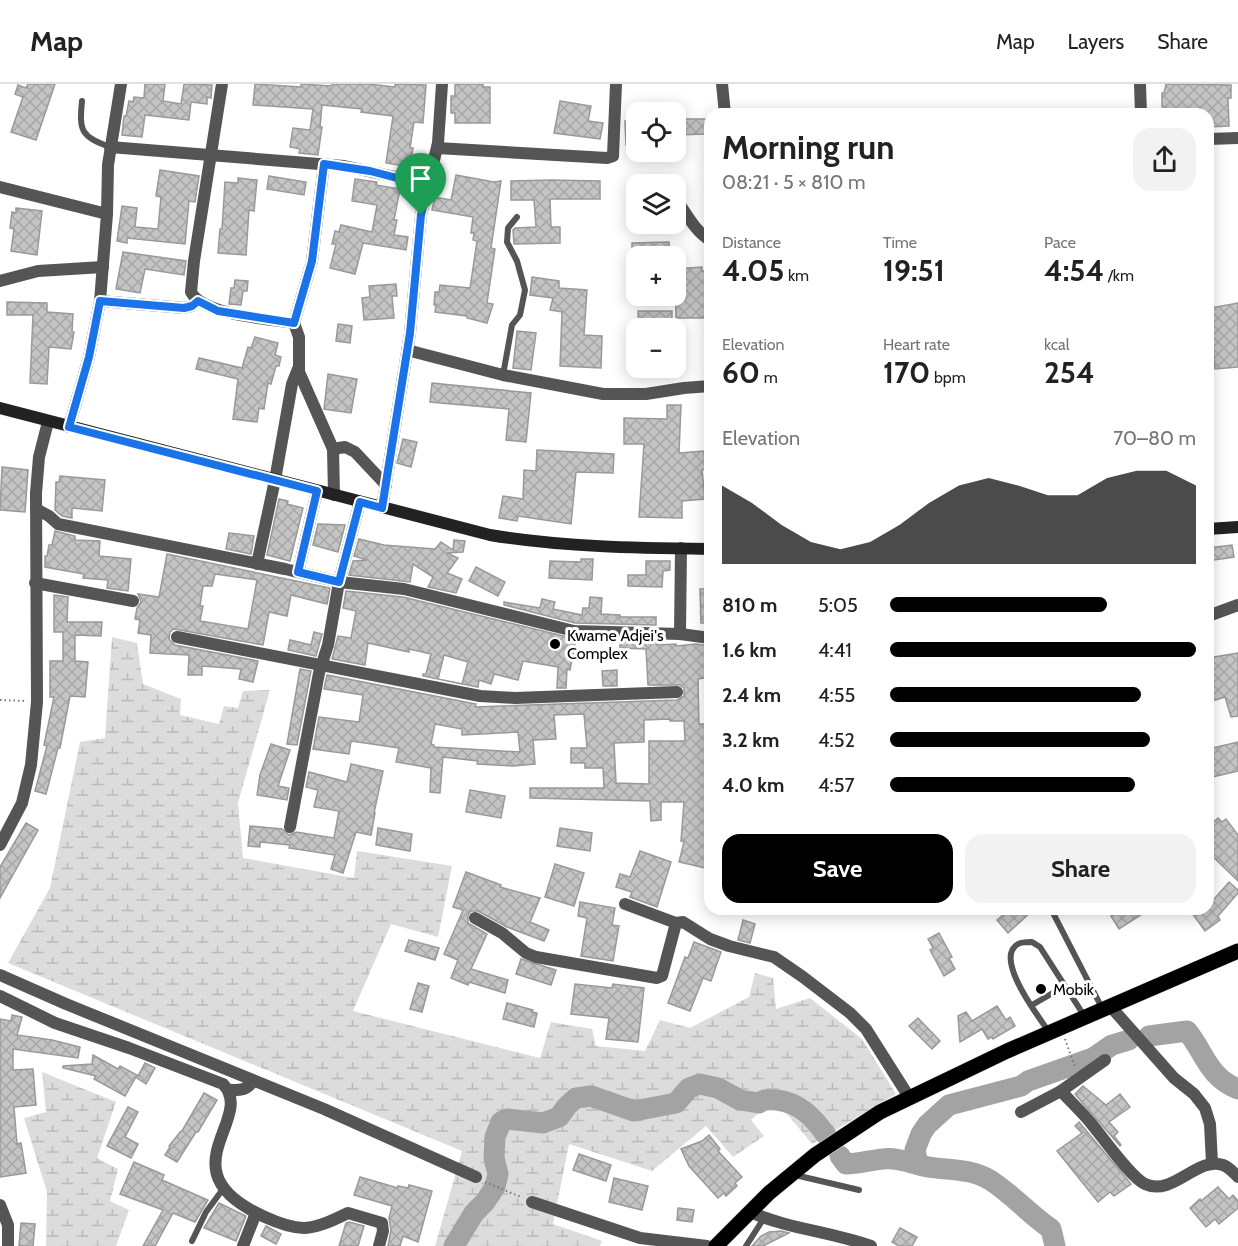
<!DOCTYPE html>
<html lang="en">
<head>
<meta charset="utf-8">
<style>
  :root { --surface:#fff; --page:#f2f2f2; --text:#222; --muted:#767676; --line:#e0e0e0; --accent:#000 }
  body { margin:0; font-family:Cabin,sans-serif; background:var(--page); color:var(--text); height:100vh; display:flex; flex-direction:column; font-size:22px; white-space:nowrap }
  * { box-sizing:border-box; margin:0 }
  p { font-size:20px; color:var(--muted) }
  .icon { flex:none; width:33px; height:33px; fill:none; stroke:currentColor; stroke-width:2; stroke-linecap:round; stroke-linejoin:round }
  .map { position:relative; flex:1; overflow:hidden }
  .details { position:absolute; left:704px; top:24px; width:510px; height:807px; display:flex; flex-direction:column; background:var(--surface); border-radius:18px; box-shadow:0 3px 15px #0003 }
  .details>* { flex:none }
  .controls { position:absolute; left:626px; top:18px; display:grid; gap:12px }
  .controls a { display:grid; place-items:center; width:60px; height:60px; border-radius:12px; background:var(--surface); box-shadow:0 3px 15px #0003; font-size:30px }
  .pin { position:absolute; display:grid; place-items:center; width:51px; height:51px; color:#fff; margin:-62px -26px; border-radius:50% 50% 50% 0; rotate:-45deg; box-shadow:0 0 6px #0007 }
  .pin .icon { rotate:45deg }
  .round { display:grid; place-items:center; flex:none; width:63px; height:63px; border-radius:18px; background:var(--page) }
  .headline { display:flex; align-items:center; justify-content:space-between; height:102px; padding:0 18px }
  h1 { font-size:33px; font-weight:700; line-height:45px }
  .metrics { display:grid; grid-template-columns:repeat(3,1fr); gap:9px; height:102px; padding:6px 18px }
  .metrics div { display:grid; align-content:center }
  .metrics b { font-size:30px; font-weight:700 }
  .metrics small { font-size:16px; font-weight:400 }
  .metrics p { font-size:16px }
  .chart { height:168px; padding:12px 18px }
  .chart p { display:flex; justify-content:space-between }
  .chart svg { width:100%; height:108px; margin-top:6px; fill:var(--accent); opacity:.7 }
  .primary-button { display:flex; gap:12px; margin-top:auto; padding:12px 18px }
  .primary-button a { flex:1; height:69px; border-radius:18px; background:var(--accent); color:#fff; font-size:24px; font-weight:700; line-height:69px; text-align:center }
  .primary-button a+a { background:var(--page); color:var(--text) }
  ul { padding:0 18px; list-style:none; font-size:20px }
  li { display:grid; grid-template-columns:96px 72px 1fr; align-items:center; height:45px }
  li i { height:15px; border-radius:8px; background:var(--accent) }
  header { display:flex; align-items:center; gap:36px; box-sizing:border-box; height:84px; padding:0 30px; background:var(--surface); border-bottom:2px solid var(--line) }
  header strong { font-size:28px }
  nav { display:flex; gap:33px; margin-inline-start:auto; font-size:21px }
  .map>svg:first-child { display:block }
  .wetland { fill:url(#wetland-marsh) }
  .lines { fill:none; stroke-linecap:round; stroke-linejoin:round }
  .river { stroke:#a3a3a3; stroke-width:21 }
  .building { fill:url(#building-cross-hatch); stroke:#999; stroke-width:1.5; fill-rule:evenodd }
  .primary-casing { stroke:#dbdbdb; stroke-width:16 }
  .path { stroke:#777; stroke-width:2; stroke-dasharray:1.5 3; stroke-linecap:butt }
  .lane { stroke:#555; stroke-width:6 }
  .street { stroke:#555; stroke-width:12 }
  .secondary { stroke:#222; stroke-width:12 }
  .primary { stroke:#000; stroke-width:15 }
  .route-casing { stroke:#fff; stroke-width:12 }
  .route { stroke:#1a73e8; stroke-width:8 }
  .poi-dot { fill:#000; stroke:#fff; stroke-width:2 }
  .labels { text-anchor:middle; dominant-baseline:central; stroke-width:6; stroke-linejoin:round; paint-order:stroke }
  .poi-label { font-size:16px; fill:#000; stroke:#fff; text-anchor:start }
</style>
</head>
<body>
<header>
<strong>Map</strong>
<nav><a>Map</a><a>Layers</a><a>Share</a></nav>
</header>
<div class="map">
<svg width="1238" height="1162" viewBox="0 0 1238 1162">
  <defs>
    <pattern id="wetland-marsh" width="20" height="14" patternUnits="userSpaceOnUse" patternTransform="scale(1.5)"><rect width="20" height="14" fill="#dcdcdc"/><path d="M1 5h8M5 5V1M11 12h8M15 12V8" fill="none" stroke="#bbb"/></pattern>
    <pattern id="building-cross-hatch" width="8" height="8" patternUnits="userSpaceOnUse" patternTransform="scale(1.5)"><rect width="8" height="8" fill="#c4c4c4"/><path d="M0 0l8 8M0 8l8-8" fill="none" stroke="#a7a7a7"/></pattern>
  </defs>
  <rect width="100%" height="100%" fill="#fff"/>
  <!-- wetland -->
  <g class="wetland">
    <path d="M112 553 137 559 143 600 181 615 180 631 219 640 224 622 238 624 243 607 270 606 238 719 243 774 354 794 357 767 452 782 438 853 391 840 353 927 540 974 551 938 592 945 596 962 645 967 660 936 690 944 749 913 755 889 773 894 776 925 810 914 862 955 896 1010 812 1060 783 1025 765 1024 751 1036 764 1052 733 1073 706 1042 652 1087 569 1060 553 1140 602 1157 600 1162H435L462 1067 8 879 50 804 80 658 105 654Z"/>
    <path d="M42 988 116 1018 97 1074 118 1085 110 1117 129 1126 116 1162H46L47 1108 24 1034 46 1028Z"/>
  </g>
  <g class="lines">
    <!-- river -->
    <g class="river">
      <path d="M1149 952 1187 947C1205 969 1208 993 1238 1005"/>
      <path d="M840 1072 846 1080C859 1080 870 1076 883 1075 897 1073 910 1079 923 1082 946 1087 968 1083 990 1096 1012 1110 1029 1130 1051 1145L1055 1162"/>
      <path d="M918 1080 915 1066 921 1050 927 1041 949 1021 1021 1002 1028 997 1093 974 1112 961 1129 956"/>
      <path d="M454 1162 474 1129 485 1118 495 1103 498 1090 494 1074 495 1053 501 1038 507 1035 543 1039 559 1033 567 1022 576 1014 591 1012 634 1027 676 1019 689 1004 700 1000 718 1004 740 1016 759 1019C765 1014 770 1016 777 1016 800 1019 813 1033 826 1051"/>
    </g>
  </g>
  <!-- building -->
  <g class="building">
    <path d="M28 0H55L36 56 11 48 23 13 15 10 18 1 26 4Z"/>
    <path d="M145 0H165L163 17 181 20 184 0 212 1 211 14 207 13V20L191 18 189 36 145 31 142 53 122 51 124 32H126L129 17 133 18 134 13 144 14Z"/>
    <path d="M255 0 301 3V0L331 2 332 0H368L395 3V0L426 1 423 39 414 38 410 64H413L410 83 386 79 393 32 361 28 362 25 322 21 320 43H322L318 71 299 69 300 65 290 63 293 44 310 46 313 25 253 21Z"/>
    <path d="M465 0H483V3H490V39H455V29H451V12H455V1Z"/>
    <path d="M1166 0 1231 1V14H1228L1229 42 1208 43V30H1166V23H1162V9H1164Z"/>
    <path d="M560 17 591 22 588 37 603 39 600 55 554 49Z"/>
    <path d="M675 35H706V50L675 51Z"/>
    <path d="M625 37H636V61H626Z"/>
    <path d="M160 86 199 92 195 118 189 117 185 160 127 154V159L117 157 122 122 137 124 135 143 158 145 161 113 156 112Z"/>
    <path d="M456 91 494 98 501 97 491 164 495 165 487 219 493 220 487 239 467 234V232L435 228 436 221H434L435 208H439L440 201 470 204 477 157 473 156 474 149H471L473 133 432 126 435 113 451 116Z"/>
    <path d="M269 92 306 98 304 111 267 105Z"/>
    <path d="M238 94 257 96 254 127 249 126 246 171 218 169 220 145H222L225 98 238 99Z"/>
    <path d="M355 95 377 98 376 101 400 105 394 136H397L394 151 408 153 406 166 363 159 355 190 330 184 336 160H332L335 147 339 148 341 141 372 148 377 121 352 117Z"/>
    <path d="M550 96 600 97V115H550L551 143H560V159L514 160 513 146 515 144 536 143 534 116H511V97Z"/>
    <path d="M16 124 42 127 37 171 11 167 14 145 10 144 12 128 16 129Z"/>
    <path d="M669 158 670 172H632V159Z"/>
    <path d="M123 168 186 177 184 191 145 185 140 209 116 205Z"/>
    <path d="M702 183V187H707L710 234H676L675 185Z"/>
    <path d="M532 193 559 197V204L587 206 584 251 602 252 601 284 560 282 562 228 550 226 553 214 530 211Z"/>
    <path d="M235 196 248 197 247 207H243L241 221 229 220 231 204H234Z"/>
    <path d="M396 200 397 212H392L394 234 364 236 362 214 370 213 369 202Z"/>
    <path d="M7 218 47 219V228L73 230 72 248H74L71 265 49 263 47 300 30 299 33 231H7Z"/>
    <path d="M1238 219V283L1215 285 1210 224Z"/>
    <path d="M638 227H672V244H639Z"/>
    <path d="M338 240 352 242 350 259 336 257Z"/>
    <path d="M517 247 536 249 531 286 513 284Z"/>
    <path d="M255 253 278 259 275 271 281 273 279 282H276L271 300 268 299 264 325 259 324 257 338 233 335 238 295 196 285 199 274 242 284 248 263 251 264Z"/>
    <path d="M328 290 357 295 351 329 324 325Z"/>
    <path d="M432 299 531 309 526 358 506 356 509 325 430 318Z"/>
    <path d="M667 321H681L679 369 704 367 705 385 702 386 705 415 682 417V434L639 433 644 360H624V334L667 335Z"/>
    <path d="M403 355 417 358 411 383 397 379Z"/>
    <path d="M537 366 614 370 613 389 576 388 571 440 518 432 517 437 499 434 503 412 523 415 524 386 536 387Z"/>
    <path d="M2 383 28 386 25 428 0 426Z"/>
    <path d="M60 392 105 396 102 427 72 424V434L62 432 55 426 56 398H59Z"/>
    <path d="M279 415 288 417 287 420 303 424 290 477 267 471Z"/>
    <path d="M318 440 345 441 338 468 313 461Z"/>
    <path d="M55 447 75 452V456L100 457 99 472 131 475 128 507 107 504 108 496 83 494 84 490 45 483V472H47L49 461H52Z"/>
    <path d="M229 449 254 452 251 470 226 465Z"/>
    <path d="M359 455 384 461 435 465 441 458 453 466 454 456 465 457 463 468 447 469 458 474 447 489 462 495 456 509 428 503 433 493 413 480 410 498 349 491 353 477 367 476 354 472Z"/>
    <path d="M1232 461 1234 473 1208 477V464Z"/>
    <path d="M167 470 330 504 327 520 291 511 287 532 269 528 263 561 174 545 170 548 169 555 175 561 258 577 253 598 239 595 241 585 202 582V591H188L189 571 150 569 151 551 138 549 140 536 135 535 137 524 141 518 138 510 159 513ZM215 490 257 496 248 545 200 537 203 522H200L203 502H212Z"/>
    <path d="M581 475H593L592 496 549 494 550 477 581 478Z"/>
    <path d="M646 477H670V486L663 487 662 503 628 502V491H646Z"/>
    <path d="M476 483 505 498 498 512 469 497Z"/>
    <path d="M700 505H710V539H701Z"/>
    <path d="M346 507 403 513 576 555 570 586 567 585 566 604H557L558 583 523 577 518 596 494 590 491 600 479 596 478 603 423 592V590H426L431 570 409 565V568L368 559 365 581 332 575 338 552 351 554 356 527 343 524ZM444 571 468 578 462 600 438 595Z"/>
    <path d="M54 511 68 513 67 538H102L101 552 75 551V577L88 578 85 613 70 612 60 664H58L46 710 35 707 47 662 44 661 54 613H50V577H63V548H54Z"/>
    <path d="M590 513 602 514 601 530 620 531V533H656V541L575 539 504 521V518L540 524 542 515 555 518 553 525 582 531 583 524H589Z"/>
    <path d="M314 548 322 550 316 572 288 566 290 556 311 561Z"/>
    <path d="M620 557 656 558 657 561 676 560V562L696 560 709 562 710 593 698 595 699 640H710L708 717H706L705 746 710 747V785L679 778 684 758 681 757 684 718H661V736L651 737 650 717 530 714V704H604L603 684H585V679H571V664H587L584 630 554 631 556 655 533 656 535 680 513 682 477 680 478 677 443 673 440 709 430 708 431 684 396 678 399 664 351 657 349 670 313 665 319 633 359 638 363 611 324 605 327 591 476 620 475 623 677 616 684 612V604L680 601H648L646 565 620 564ZM670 635V637H684L685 657H649V700L616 699 614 659 644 658V636ZM435 640 462 645V651L518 648 520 668 434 663V661L431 660Z"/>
    <path d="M1238 569V632L1231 633 1225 613 1212 617 1208 602V574Z"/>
    <path d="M300 585 311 587 297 661 287 660Z"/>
    <path d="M617 586V602H603L602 587Z"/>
    <path d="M1238 658V687L1208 694V665Z"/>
    <path d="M271 660 290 666 278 702 289 704 287 716 257 711 260 691Z"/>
    <path d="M351 680 383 687 374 729H375L371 751 356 748 343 789 331 785 335 771 289 764 290 761 260 758V763L248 762 250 742 282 745 289 751 296 748 334 754 339 727 314 723 318 706 306 703 309 688 347 698Z"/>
    <path d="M470 706 505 712 501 734 466 728Z"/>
    <path d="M1218 734 1222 738 1226 735 1238 751V797L1208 768V743Z"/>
    <path d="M26 739 38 746 0 814V783Z"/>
    <path d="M378 744 412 750 410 767 376 761Z"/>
    <path d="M560 744 592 749 590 767 557 762Z"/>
    <path d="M640 767 671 778 657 823 630 813 632 808 616 803 620 790 630 793Z"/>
    <path d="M555 780 584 789 574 822 545 813Z"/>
    <path d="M466 788 501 801 500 803 540 814 530 838 549 846 544 857 507 843 478 827H471L468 831V839L487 850 471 885 508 896 505 909 469 898 468 901 451 894 458 876 444 870 463 826 453 823Z"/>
    <path d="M1229 798 1238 806V809L1218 832 1220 836 1205 847 1189 825H1208V822Z"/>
    <path d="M580 818 615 824 612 841 619 842 613 877 581 872 587 834 578 832Z"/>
    <path d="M1010 825H1034L1008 849 997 836Z"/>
    <path d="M1121 825H1150L1119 845 1111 832Z"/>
    <path d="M743 836 755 840 750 859 738 856Z"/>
    <path d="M939 849 952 873 949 874 955 885 944 892 930 866 933 864 928 855Z"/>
    <path d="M409 856 439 864 435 876 405 867Z"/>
    <path d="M694 858 721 868 711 897 703 894 690 927 668 919 685 873 688 874Z"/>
    <path d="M521 875 556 886 551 901 516 890Z"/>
    <path d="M418 899 429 902 422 928 410 925Z"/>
    <path d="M575 900 612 904 613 900 644 904 638 958 606 955 609 934 571 930Z"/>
    <path d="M507 919 533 926 532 928 537 929 534 943 503 935Z"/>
    <path d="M997 922 1006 936 1010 933 1015 942 993 955 992 953 988 955 982 945 960 958 958 932 966 928 972 937Z"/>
    <path d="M12 931 22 933 17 951 52 956 80 963 78 974 13 965V986L33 985 36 1021 14 1023 17 1060 21 1059 26 1089 0 1093V935L11 937Z"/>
    <path d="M918 934 940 957 932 965 909 942Z"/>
    <path d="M93 971 118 985 120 982 137 991 125 1012 94 995 96 992 63 984V982L92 980Z"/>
    <path d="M145 979 155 984 146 1000 137 994Z"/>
    <path d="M1083 1002 1106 1021 1120 1010 1130 1023 1109 1038 1118 1048 1114 1052 1121 1061 1120 1062 1075 1010Z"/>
    <path d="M204 1009 217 1016 198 1048H196L177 1078 165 1071 170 1063 169 1062 181 1047H182Z"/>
    <path d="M128 1023 138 1028 125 1053 138 1060 131 1074 107 1062Z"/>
    <path d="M1079 1038 1131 1100 1114 1112 1110 1108 1098 1118 1057 1067 1082 1049 1075 1042Z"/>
    <path d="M709 1051 720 1065 718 1067 742 1093 735 1099 737 1102 726 1112 724 1109 718 1114 689 1082 681 1065 702 1057Z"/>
    <path d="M579 1070 611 1081 606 1097 573 1086Z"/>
    <path d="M134 1078 164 1091 162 1096 208 1116 195 1138 173 1129 155 1162H143L163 1126 120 1110Z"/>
    <path d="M360 1093 398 1104V1102L408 1104 409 1101 432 1107 418 1158 403 1152 400 1162H388L391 1146 389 1134 392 1122 354 1111Z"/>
    <path d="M614 1094 648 1102 642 1126 609 1118Z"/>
    <path d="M1218 1103 1229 1115 1233 1111 1238 1117V1124L1219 1140 1215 1135 1206 1143 1190 1124 1200 1115 1201 1117Z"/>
    <path d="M219 1119 246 1132 236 1157 204 1144Z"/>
    <path d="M678 1124 694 1126 692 1138 677 1136Z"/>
    <path d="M349 1138 364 1142 358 1162H339L346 1139Z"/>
    <path d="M21 1139 35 1140 33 1162H19Z"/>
    <path d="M266 1142 281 1150 276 1160 261 1152Z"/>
    <path d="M900 1144 917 1153 912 1162H899L892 1158Z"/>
    <path d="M781 1147 789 1149 763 1162H752L761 1152 769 1148Z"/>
  </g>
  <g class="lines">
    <!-- primary casing -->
    <g class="primary-casing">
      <path id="primary" d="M716 1162 769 1109 815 1071 880 1028 1007 967 1238 867"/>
    </g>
    <!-- path -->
    <g class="path">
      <path d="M0 616 27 617"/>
      <path d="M1065 955 1075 983"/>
      <path d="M485 1098 521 1113"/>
    </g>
    <!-- lane -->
    <g class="lane">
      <path d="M82 17C79 48 81 52 110 63"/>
      <path d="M503 291 512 241 520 231 525 206 517 177 507 158 508 144 517 133"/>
      <path d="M1051 825 1103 926"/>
      <path d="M1032 921 1065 902"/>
      <path d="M1049 948C1039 933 993 874 1018 860 1021 858 1028 858 1032 858L1040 863 1085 933"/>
      <path d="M795 1091 859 1106"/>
      <path d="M192 1157 206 1128 223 1105"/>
      <path d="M746 1162 764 1134"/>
    </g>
    <!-- street -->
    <g class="street">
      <path d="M222 0 194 177 191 208C203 231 269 235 294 239"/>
      <path d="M722 0 725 30"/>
      <path d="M1140 0 1141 30"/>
      <path d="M1208 55 1238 54"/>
      <path d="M110 63 344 82 405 95 428 102"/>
      <path d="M437 64 607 74 613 72 616 0"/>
      <path d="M324 80 312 177 294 239 299 253V288L333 365 334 411"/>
      <path d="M663 97 666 100"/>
      <path d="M0 103 107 130"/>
      <path d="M675 114C685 127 695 148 710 156"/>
      <path d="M0 197 38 187 103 183"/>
      <path d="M100 217 184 224 192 222 198 217"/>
      <path d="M407 266 503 291 603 310H646L684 304 710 302"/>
      <path d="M69 343 89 273 100 217 107 130 108 81 121 0"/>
      <path d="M333 365 345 363 355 368 386 401"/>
      <path d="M382 424 410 249 421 131 438 59 442 0"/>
      <path d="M36 425 49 432 58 440 285 485 339 498 404 505 574 547 680 550 710 554"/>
      <path d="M257 480 275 396 292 300 298 285"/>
      <path d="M298 488 317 407"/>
      <path d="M35 499 133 517"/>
      <path d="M1208 532 1238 521"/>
      <path d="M680 550 681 464"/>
      <path d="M177 553 480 612 515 614 677 608"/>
      <path d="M290 743 319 589 328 561 339 498 360 418"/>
      <path d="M0 761 22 719 31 681 37 618 36 409 39 373 48 338"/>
      <path d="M625 820 676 839 683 838 710 855 729 862 774 873 803 893 850 929 866 945 909 1013"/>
      <path d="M475 834 502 849 526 869 536 873 657 894 662 892 676 839"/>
      <path d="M0 891 66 920 324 1025 476 1093"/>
      <path d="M0 912 55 939 129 964 223 1000C257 1035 162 1087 265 1133 302 1150 313 1146 348 1129L382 1139 383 1147 379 1162"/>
      <path d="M1111 923 1174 994 1194 1010 1205 1024 1210 1040 1212 1079"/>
      <path d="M229 1006C240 1006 246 1007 253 997"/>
      <path d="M1061 1007C1070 1017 1081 1027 1090 1038 1102 1052 1130 1093 1145 1100 1173 1113 1197 1072 1223 1081 1229 1083 1234 1089 1238 1093"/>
      <path d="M1021 1028 1061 1007 1105 976"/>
      <path d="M532 1118 640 1154 707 1162"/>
      <path d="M0 1121 8 1141V1162"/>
      <path d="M750 1128C789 1145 832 1148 871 1162"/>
      <path d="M243 1162 256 1129"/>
    </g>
    <!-- secondary -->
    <g class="secondary">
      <path d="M0 324 490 451C563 463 636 464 710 465"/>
      <path d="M1208 445 1238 443"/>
    </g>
    <!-- primary -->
    <use href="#primary" class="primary"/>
  </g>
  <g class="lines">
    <!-- route casing -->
    <g class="route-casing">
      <path id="route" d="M324 80 370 87 428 102 421 131 410 249 382 424 360 418 339 498 298 488 317 407 69 343 89 273 100 217 184 224 192 222 198 217 218 227 294 239 312 177Z"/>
    </g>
    <!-- route -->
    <use href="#route" class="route"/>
  </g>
  <!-- markers -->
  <g class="poi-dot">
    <circle cx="555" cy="560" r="6"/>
    <circle cx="1041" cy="905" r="6"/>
  </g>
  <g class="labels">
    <!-- poi labels -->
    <g class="poi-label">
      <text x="567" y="551">Kwame Adjei's<tspan x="567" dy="18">Complex</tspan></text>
      <text x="1053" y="905">Mobik</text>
    </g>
  </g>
</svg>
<div class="controls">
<a><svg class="icon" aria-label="locate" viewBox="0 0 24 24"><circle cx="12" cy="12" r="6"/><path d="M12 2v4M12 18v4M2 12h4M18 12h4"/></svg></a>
<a><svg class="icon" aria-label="layers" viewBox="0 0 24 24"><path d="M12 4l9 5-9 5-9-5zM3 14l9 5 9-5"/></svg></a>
<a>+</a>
<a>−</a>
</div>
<div class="pin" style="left:421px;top:131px;background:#1e9e55"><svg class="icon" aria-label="arrive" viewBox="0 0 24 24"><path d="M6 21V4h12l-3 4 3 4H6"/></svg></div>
<section class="details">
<div class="headline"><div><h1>Morning run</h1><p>08:21 · 5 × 810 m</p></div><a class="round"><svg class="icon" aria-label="share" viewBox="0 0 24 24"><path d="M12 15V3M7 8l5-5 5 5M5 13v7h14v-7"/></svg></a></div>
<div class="metrics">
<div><p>Distance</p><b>4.05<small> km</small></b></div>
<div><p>Time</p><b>19:51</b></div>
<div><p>Pace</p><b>4:54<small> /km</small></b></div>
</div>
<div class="metrics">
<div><p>Elevation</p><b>60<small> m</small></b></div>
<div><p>Heart rate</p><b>170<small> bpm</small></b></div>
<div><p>kcal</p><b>254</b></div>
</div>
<div class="chart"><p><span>Elevation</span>70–80 m</p>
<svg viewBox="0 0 160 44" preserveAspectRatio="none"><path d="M0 44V12L10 19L20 28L30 35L40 38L50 35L60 28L70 19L80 12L90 9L100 12L110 16L120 16L130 9L140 6L150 6L160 12V44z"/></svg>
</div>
<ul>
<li><b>810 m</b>5:05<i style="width:71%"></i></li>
<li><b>1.6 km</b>4:41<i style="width:100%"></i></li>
<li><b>2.4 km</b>4:55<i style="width:82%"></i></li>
<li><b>3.2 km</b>4:52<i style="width:85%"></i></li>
<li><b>4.0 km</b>4:57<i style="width:80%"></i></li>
</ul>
<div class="primary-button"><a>Save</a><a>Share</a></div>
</section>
</div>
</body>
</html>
